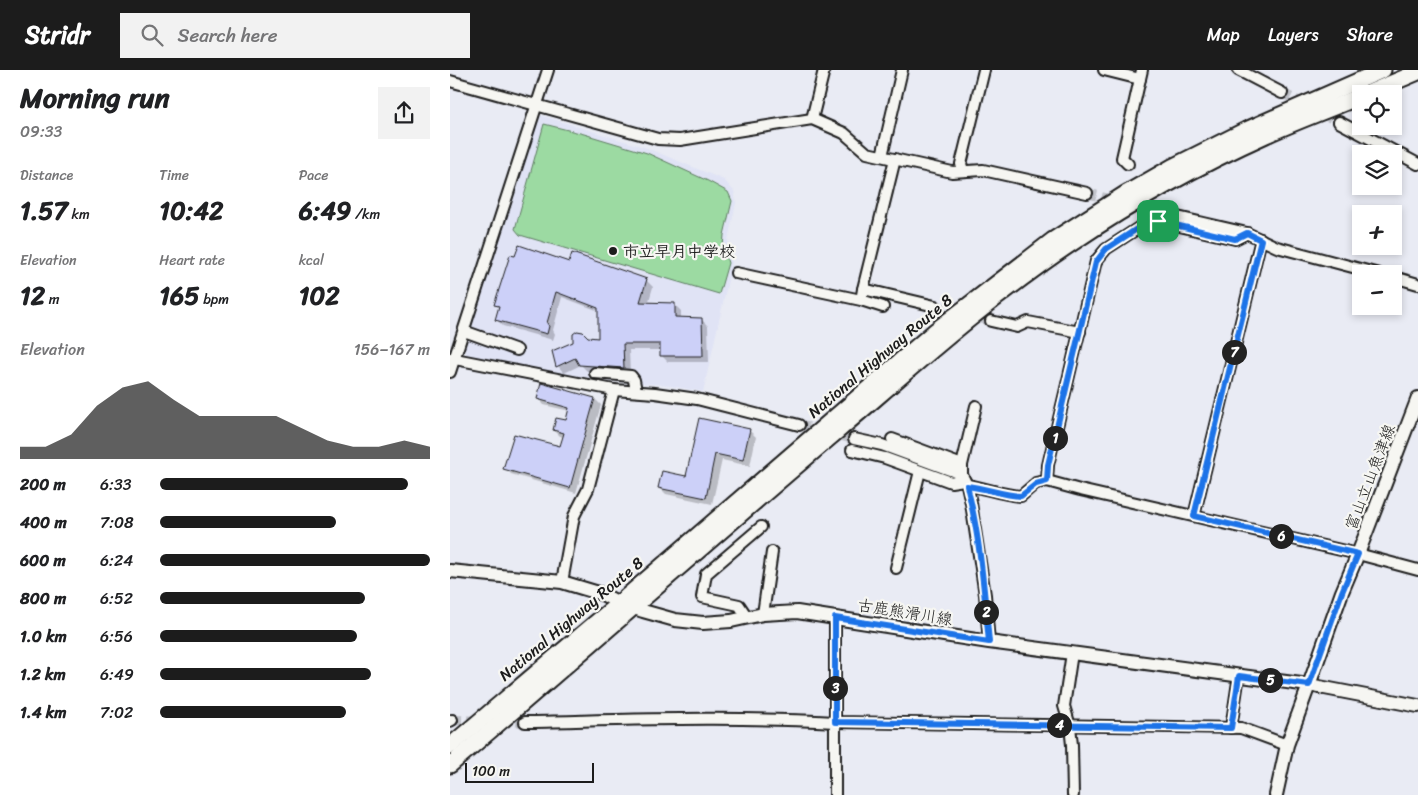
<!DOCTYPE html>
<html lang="en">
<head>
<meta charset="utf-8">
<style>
  :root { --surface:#fff; --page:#f2f2f2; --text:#202124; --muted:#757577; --accent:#1c1c1c }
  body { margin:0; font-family:Sriracha,"Klee One",sans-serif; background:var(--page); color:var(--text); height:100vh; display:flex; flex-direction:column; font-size:19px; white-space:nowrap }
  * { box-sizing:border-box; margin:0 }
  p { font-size:16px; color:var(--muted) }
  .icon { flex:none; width:28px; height:28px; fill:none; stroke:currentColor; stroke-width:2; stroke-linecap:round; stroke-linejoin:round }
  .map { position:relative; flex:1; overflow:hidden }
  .panel { display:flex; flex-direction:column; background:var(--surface); width:450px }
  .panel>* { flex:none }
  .tools { position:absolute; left:902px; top:15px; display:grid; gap:10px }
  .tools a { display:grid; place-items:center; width:50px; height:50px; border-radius:0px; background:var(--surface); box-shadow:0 2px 8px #0003; font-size:25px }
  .scale { position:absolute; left:15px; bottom:12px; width:129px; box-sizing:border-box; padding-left:5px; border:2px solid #1c1c1c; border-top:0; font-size:14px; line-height:18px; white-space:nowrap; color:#1c1c1c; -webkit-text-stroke:4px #f6f6f2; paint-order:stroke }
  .pin { position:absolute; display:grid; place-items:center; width:42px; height:42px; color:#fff; margin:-21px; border-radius:10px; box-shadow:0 2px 8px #0006 }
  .km { position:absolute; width:25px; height:25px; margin:-12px; border-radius:50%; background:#222; color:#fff; font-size:14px; line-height:25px; text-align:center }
  .round { display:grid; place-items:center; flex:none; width:52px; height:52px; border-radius:0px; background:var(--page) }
  .overview { display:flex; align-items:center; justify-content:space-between; height:85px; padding:0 20px }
  h1 { font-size:28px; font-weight:800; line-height:38px }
  .figures { display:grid; grid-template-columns:repeat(3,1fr); gap:8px; height:85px; padding:5px 20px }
  .figures div { display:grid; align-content:center }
  .figures b { font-size:25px; font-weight:800 }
  .figures small { font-size:14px; font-weight:400 }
  .figures p { font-size:14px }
  .chart { height:140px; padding:10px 20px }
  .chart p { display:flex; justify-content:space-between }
  .chart svg { width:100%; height:90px; margin-top:5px; fill:var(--accent); opacity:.7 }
  ul { padding:0 20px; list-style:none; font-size:16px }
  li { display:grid; grid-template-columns:80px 60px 1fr; align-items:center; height:38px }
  li i { height:12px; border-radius:6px; background:var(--accent) }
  header { display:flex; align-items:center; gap:30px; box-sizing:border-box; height:70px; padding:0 25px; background:var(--accent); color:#fff }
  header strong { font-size:24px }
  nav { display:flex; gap:28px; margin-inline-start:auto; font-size:18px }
  .search { width:350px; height:45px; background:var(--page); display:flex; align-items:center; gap:12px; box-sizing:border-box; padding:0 18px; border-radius:0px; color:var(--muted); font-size:19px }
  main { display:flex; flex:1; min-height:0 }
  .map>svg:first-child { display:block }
  .built { fill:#e0e3f5 }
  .green { fill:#9cdaa2; stroke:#5c7b5f }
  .shadow { fill:#0003 }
  .building { fill:#ccd0f8; stroke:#1c1c1c }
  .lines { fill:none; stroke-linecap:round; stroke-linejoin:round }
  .minor-tunnel { stroke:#c0c2c9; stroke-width:10; stroke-dasharray:10 5; stroke-linecap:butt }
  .minor-casing { stroke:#1c1c1c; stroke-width:14 }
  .major-casing { stroke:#1c1c1c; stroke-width:16 }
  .highway-casing { stroke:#1c1c1c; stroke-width:19 }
  .minor { stroke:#f6f6f2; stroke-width:10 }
  .major { stroke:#f6f6f2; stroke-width:12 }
  .highway { stroke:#f6f6f2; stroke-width:15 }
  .route-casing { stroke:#fff; stroke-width:10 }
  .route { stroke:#1a73e8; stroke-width:6 }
  .poi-dot { fill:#1c1c1c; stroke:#f6f6f2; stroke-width:2 }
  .labels { text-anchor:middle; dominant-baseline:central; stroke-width:4.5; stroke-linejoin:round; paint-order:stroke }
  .poi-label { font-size:16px; font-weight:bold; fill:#1c1c1c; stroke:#f6f6f2; text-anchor:start }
  .street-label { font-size:16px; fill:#1c1c1c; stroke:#f6f6f2 }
</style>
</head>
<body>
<header>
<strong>Stridr</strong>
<div class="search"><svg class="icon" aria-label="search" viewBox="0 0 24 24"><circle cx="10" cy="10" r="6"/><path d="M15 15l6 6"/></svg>Search here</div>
<nav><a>Map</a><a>Layers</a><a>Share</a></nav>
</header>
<main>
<section class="panel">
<div class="overview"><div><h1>Morning run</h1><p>09:33</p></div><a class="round"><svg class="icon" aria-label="share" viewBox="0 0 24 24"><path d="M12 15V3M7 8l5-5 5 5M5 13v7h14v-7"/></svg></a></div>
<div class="figures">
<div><p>Distance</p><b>1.57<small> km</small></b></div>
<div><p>Time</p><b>10:42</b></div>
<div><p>Pace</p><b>6:49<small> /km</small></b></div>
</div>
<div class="figures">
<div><p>Elevation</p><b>12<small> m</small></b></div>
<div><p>Heart rate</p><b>165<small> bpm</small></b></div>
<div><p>kcal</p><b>102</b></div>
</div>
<div class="chart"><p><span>Elevation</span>156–167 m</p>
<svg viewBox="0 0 160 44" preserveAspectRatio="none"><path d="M0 44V38L10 38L20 32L30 18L40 9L50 6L60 15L70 23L80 23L90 23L100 23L110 29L120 35L130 38L140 38L150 35L160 38V44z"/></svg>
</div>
<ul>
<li><b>200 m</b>6:33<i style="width:92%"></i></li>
<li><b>400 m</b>7:08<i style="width:65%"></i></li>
<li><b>600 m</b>6:24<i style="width:100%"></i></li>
<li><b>800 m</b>6:52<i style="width:76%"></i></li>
<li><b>1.0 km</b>6:56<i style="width:73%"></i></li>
<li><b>1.2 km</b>6:49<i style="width:78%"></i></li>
<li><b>1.4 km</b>7:02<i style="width:69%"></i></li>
</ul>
</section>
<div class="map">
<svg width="968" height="725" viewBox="0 0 968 725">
  <rect width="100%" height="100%" fill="#e9ebf4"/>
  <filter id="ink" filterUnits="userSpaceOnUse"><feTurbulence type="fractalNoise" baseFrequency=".02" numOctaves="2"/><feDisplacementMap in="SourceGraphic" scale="10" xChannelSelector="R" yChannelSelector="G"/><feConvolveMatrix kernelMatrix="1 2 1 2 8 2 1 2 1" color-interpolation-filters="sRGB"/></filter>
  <g filter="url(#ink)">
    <!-- built -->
    <path class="built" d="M90 45 197 78 274 110 284 121 286 133 278 170 282 193 253 322 215 315 152 311 17 286 14 278Z"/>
    <!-- green -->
    <path class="green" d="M94 54 134 64 197 83 258 111 278 122 282 131 274 165 273 177 278 193 269 224 70 165 65 159Z"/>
    <!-- shadow -->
    <g class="shadow">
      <path d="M122 185 197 211 203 217 198 234H224L231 241V248L251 249 258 256 259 292H218L212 286V280H179L180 304 137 301 131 295 114 303 108 296 138 269H149V241L112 227 103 260 105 264 103 270 53 256 47 250 50 239 45 234 120 193Z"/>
      <path d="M88 328 145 329 151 335 126 423 61 404 55 398 111 378 114 367 110 366 104 360 117 352 120 341 94 335Z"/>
      <path d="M249 350 300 361 306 367 300 396 272 390 262 434 216 424 210 418 237 408Z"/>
    </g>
    <!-- building -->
    <g class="building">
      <path d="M69 175 119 192 122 183 197 209 190 232 225 233V247L252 248 253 286H210V274H173L174 298 129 295 125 288 106 297 102 281 123 272V264L127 261 133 262 138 267 148 268V238L106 222 97 253 99 256 97 264 45 250 49 236 44 235 60 185 65 186Z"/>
      <path d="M91 313 145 328 120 418 53 399 64 364 110 376 114 363 103 360 106 348 116 350 119 338 87 329Z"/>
      <path d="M249 348 300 359 293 390 265 384 256 428 208 418 212 401 236 406Z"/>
    </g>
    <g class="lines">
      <!-- minor-tunnel -->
      <g class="minor-tunnel">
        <path d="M832 23 889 52"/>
        <path d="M637 123 706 142"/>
        <path d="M485 236 541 251"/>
        <path d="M349 355 404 369"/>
        <path d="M2 650 31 651"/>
        <path d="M51 651 75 652"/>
      </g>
      <!-- minor casing -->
      <g class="minor-casing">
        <g id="minor">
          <path d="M654 0 690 9"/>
          <path d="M788 0 832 23"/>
          <path d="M0 11 208 69 230 70 362 49 394 63 417 83 502 102 533 100 637 123"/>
          <path d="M362 49 374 0"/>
          <path d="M889 52 968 94"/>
          <path d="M432 86 452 0"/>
          <path d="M678 94 672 88 692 0"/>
          <path d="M513 100 511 94 534 0"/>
          <path d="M706 142 797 163 827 177 929 204"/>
          <path d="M286 203 411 230 433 237"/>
          <path d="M944 207 968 214"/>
          <path d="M413 219 445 89"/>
          <path d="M412 225 413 219 485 236"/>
          <path d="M541 251 567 257 578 252 630 262"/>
          <path d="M14 261 67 280"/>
          <path d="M0 288 164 320 205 323 247 329 349 355"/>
          <path d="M0 302 98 0"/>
          <path d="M145 303 181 306 184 310 186 321"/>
          <path d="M404 369 432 375 500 400 512 405 517 415 521 433 535 525 539 572"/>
          <path d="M442 369 512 395V405"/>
          <path d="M402 380 435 388 501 412 514 410"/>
          <path d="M512 395 526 336"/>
          <path d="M597 411 598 395 646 191 656 179 696 153 708 151 785 169 797 163"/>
          <path d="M517 415C536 418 552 425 571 426L586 413 597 411 630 420 908 484 968 500"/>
          <path d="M744 446 811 169"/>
          <path d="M446 498 470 401"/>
          <path d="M112 512 124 446 138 419 164 320"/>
          <path d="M313 544 322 482"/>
          <path d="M297 547 289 535 252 527 256 504 311 457"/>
          <path d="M622 583 614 636 620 656 622 675 623 725"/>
          <path d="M0 651 2 650"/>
          <path d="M75 652C178 650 282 646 385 652L791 658 837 675"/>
          <path d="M781 658 789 605"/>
          <path d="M385 725V548"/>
        </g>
      </g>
      <!-- major casing -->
      <g class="major-casing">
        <g id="major">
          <path d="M0 501 112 512 152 524 169 533 193 541 225 550 253 553 281 551 313 544 347 542 539 572 859 615 968 636"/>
          <path d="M826 725 837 675 859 615 892 522 908 484 968 328"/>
        </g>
      </g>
      <!-- highway casing -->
      <g class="highway-casing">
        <g id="highway">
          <path d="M916 24 968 2"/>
          <path d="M0 676 169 533 485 261 603 170 675 124 722 97 796 60 933 0"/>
          <path d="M0 695C131 584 259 470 390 359 465 295 539 228 622 173 683 132 749 95 816 65 847 51 880 39 911 26"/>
        </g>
      </g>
      <!-- minor -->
      <use href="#minor" class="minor"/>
      <!-- major -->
      <use href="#major" class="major"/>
      <!-- highway -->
      <use href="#highway" class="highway"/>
    </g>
  </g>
  <g class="lines" filter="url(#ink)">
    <!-- route casing -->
    <g class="route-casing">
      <path id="route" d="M708 151 785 169 797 163 811 170 744 446 908 484 892 522 859 615 789 606 781 658 385 652V548L539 572C534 521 530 466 517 416 536 418 552 425 571 426L586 414 597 411 598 395 646 192 656 179 696 153Z"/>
    </g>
    <!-- route -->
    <use href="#route" class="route"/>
  </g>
  <!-- markers -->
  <circle class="poi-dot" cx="163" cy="181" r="5"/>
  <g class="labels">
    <!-- poi labels -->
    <g class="poi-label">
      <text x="173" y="181">市立早月中学校</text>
    </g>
    <!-- street labels -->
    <g class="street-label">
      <text transform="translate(430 286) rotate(-40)">National Highway Route 8</text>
      <text transform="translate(920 407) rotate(-69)">富山立山魚津線</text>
      <text transform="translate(455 542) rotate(9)">古鹿熊滑川線</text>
      <text transform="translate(121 549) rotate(-40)">National Highway Route 8</text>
    </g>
  </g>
</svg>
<div class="tools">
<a><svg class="icon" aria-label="locate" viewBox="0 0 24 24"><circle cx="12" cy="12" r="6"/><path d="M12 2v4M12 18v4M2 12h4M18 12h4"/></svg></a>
<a><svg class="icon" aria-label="layers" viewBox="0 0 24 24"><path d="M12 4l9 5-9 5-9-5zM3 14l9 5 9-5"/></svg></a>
<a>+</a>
<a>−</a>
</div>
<div class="scale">100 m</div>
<div class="pin" style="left:708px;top:151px;background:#1e9e55"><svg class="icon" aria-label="arrive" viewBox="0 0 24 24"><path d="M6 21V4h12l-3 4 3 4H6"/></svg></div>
<b class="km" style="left:605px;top:368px">1</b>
<b class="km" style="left:536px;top:542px">2</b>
<b class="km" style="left:385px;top:618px">3</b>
<b class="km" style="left:609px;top:655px">4</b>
<b class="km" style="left:820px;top:610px">5</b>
<b class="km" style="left:831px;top:466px">6</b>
<b class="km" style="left:784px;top:282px">7</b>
</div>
</main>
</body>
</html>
